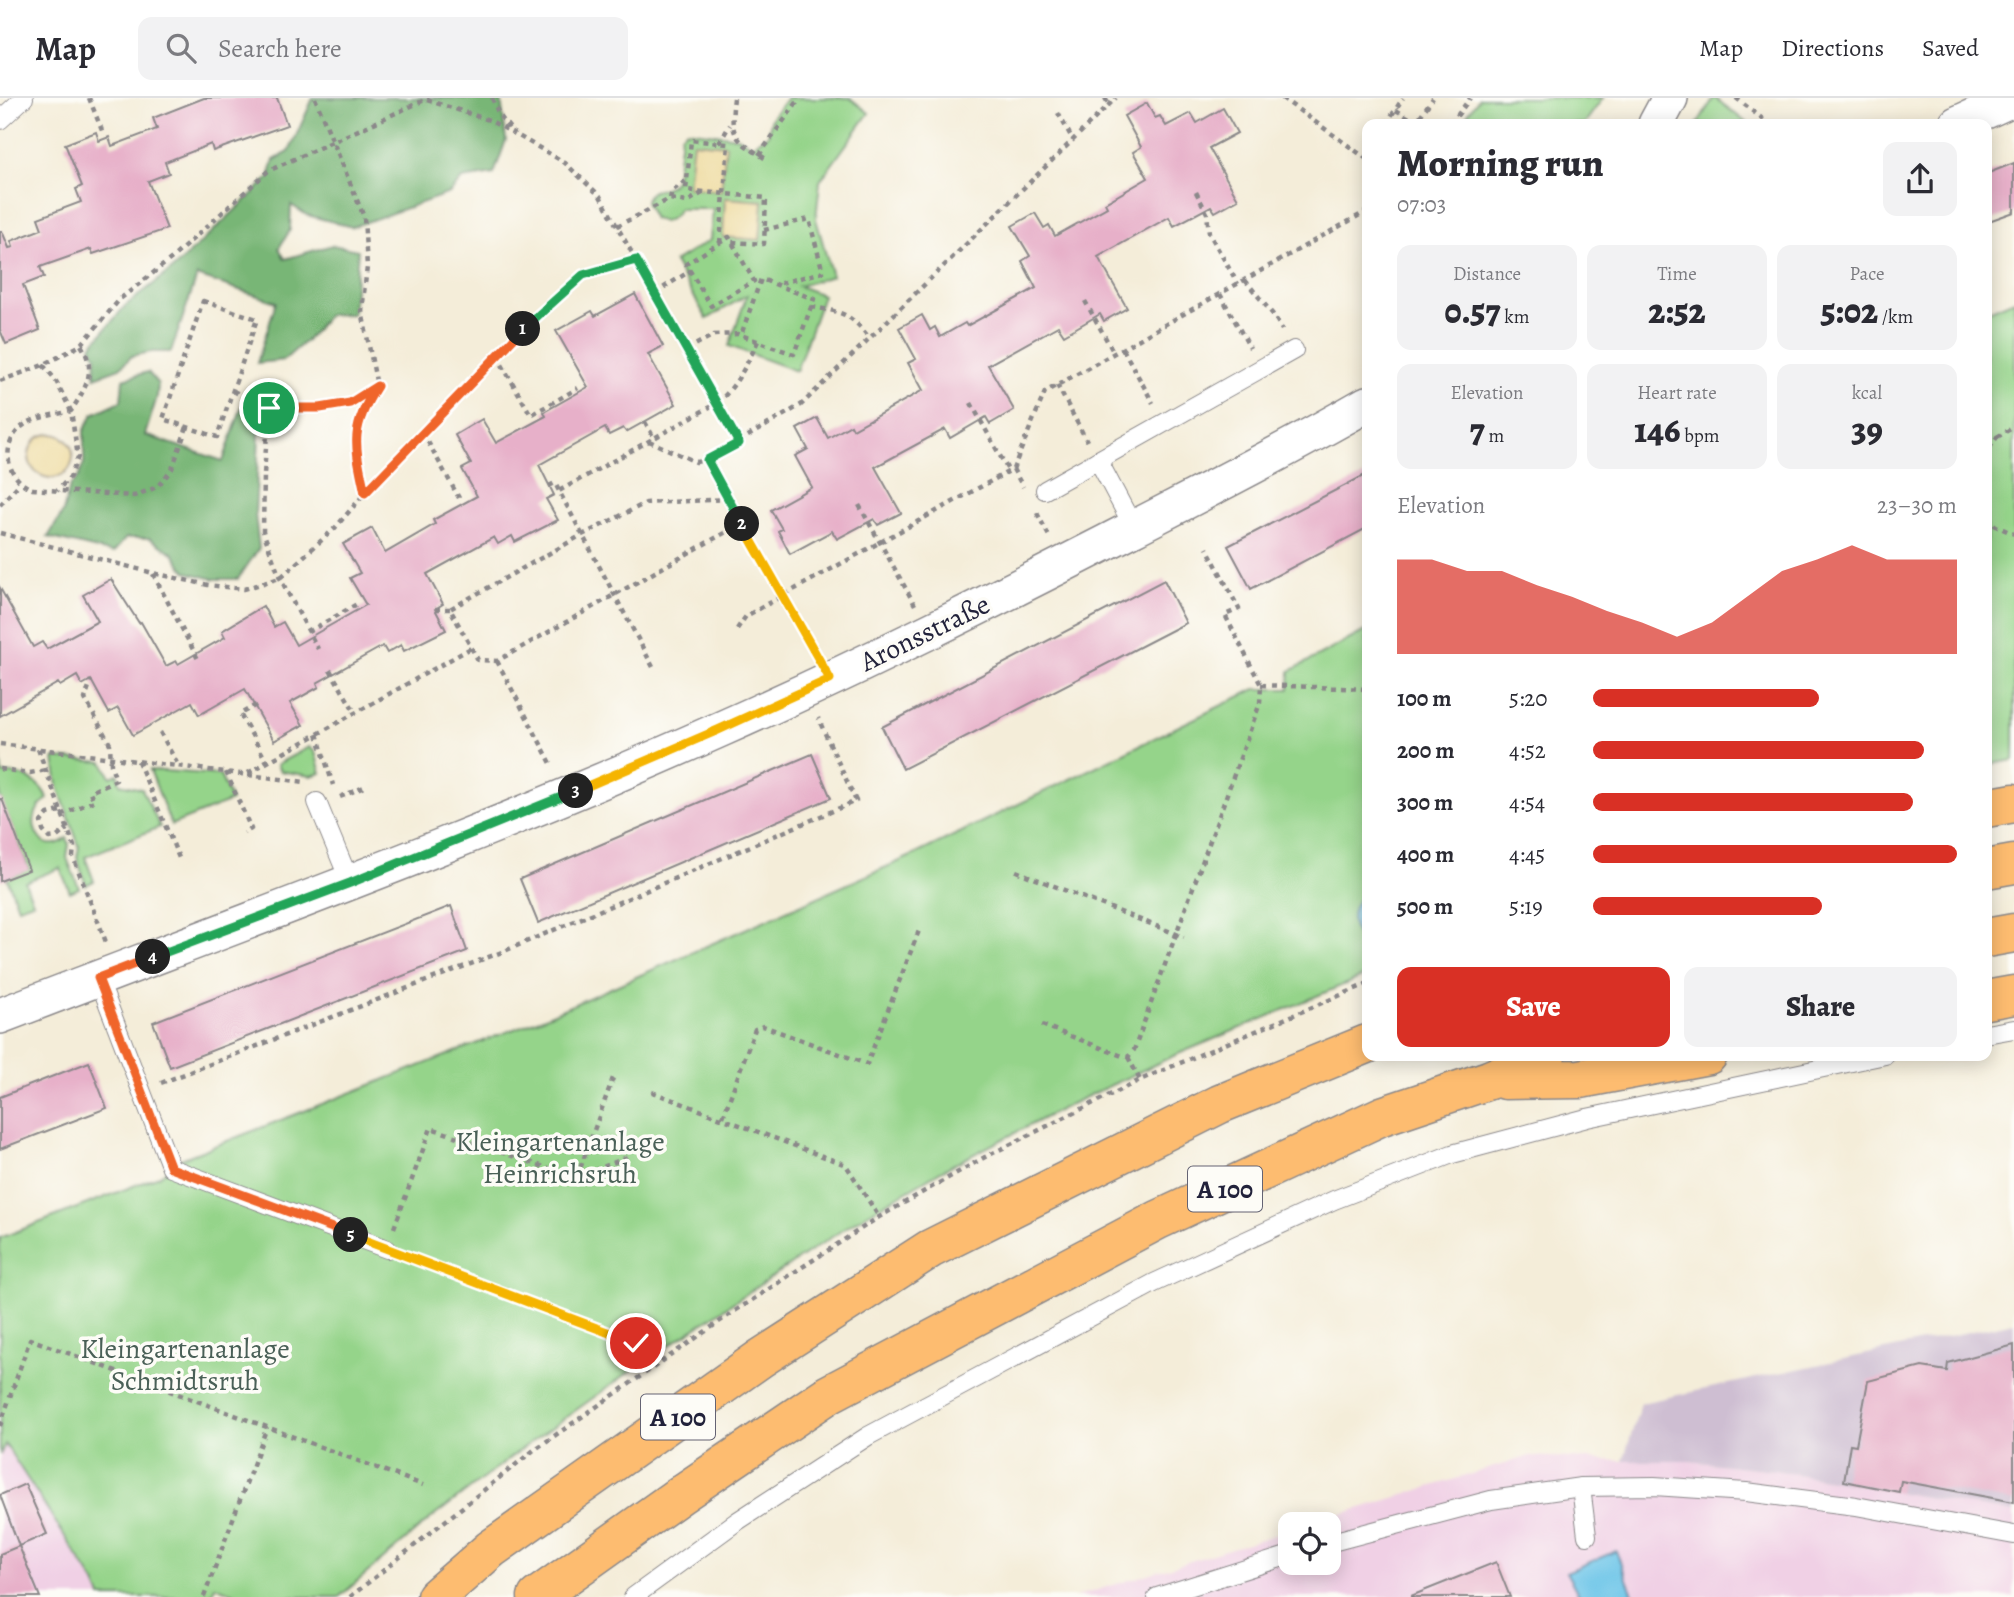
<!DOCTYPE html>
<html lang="en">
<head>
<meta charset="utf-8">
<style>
  :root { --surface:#fff; --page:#f2f2f3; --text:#2b2b33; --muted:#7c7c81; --line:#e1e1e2; --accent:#d93025 }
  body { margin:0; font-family:Alegreya,serif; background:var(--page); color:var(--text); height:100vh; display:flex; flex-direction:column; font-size:26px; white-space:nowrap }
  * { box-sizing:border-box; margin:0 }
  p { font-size:23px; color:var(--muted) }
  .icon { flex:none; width:38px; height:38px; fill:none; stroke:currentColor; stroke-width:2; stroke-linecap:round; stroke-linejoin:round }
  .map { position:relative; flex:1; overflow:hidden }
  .panel { position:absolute; left:1362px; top:21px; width:630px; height:942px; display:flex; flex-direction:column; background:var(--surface); border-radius:14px; box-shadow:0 4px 18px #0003 }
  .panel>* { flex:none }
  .controls { position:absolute; left:1278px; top:1414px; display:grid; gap:14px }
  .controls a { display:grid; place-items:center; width:63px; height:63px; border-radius:14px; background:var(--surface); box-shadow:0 4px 18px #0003; font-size:35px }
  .pin { position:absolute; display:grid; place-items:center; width:60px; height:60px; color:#fff; margin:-30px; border:4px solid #fff; border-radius:50%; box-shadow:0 2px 7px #0007 }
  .km { position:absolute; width:35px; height:35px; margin:-18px; border-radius:50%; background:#222; color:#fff; font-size:19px; line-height:35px; text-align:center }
  .round { display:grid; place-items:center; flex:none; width:74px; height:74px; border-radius:14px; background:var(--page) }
  .head { display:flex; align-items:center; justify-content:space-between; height:119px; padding:0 35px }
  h1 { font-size:38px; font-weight:800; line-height:52px }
  .metrics { display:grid; grid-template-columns:repeat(3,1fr); gap:10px; height:119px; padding:7px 35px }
  .metrics div { display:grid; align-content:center; border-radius:14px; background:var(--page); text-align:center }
  .metrics b { font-size:35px; font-weight:800 }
  .metrics small { font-size:19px; font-weight:400 }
  .metrics p { font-size:19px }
  .chart { height:196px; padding:14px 35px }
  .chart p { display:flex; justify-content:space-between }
  .chart svg { width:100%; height:126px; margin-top:7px; fill:var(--accent); opacity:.7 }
  .primary-button { display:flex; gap:14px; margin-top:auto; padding:14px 35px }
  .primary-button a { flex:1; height:80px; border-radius:14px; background:var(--accent); color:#fff; font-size:28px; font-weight:800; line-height:80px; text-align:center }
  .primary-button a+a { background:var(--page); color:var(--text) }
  ul { padding:0 35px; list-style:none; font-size:23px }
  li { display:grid; grid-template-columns:112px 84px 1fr; align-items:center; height:52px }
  li i { height:18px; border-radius:9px; background:var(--accent) }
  header { display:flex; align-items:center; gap:42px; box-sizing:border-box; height:98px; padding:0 35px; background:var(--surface); border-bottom:2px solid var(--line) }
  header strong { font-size:33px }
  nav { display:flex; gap:38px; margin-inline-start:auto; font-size:24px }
  .search { width:490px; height:63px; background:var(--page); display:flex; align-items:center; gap:18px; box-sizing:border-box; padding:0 24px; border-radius:14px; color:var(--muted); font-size:26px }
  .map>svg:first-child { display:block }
  .built { fill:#f0d0e5 }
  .industrial { fill:#cebed2 }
  .green { fill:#95d48a; stroke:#5c7b62; stroke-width:2 }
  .forest { fill:#78b676; stroke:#4d6c58; stroke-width:2 }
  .sand { fill:#eeda9e; stroke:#887e6c; stroke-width:2 }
  .water { fill:#6ac4e8; stroke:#467392; stroke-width:2 }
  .building { fill:#e7b0c9 }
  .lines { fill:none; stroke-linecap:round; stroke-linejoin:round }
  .service-casing { stroke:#8b888a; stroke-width:20 }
  .minor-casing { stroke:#8b888a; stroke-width:38 }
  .motorway-casing { stroke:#8b888a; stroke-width:41 }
  .path { stroke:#8b888a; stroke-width:4.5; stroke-dasharray:5 5; stroke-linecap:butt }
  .service { stroke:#fff; stroke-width:18 }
  .minor { stroke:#fff; stroke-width:35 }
  .motorway { stroke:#fdbc70; stroke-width:38 }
  .split-1-casing { stroke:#fff; stroke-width:14 }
  .split-2-casing { stroke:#fff; stroke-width:14 }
  .split-3-casing { stroke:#fff; stroke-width:14 }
  .split-4-casing { stroke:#fff; stroke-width:14 }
  .split-5-casing { stroke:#fff; stroke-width:14 }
  .split-6-casing { stroke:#fff; stroke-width:14 }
  .split-1 { stroke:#f0652b; stroke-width:9 }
  .split-2 { stroke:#22a559; stroke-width:9 }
  .split-3 { stroke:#f5b400; stroke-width:9 }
  .split-4 { stroke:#22a559; stroke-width:9 }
  .split-5 { stroke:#f0652b; stroke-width:9 }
  .split-6 { stroke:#f5b400; stroke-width:9 }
  .labels { text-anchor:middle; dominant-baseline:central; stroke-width:7; stroke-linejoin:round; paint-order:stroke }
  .shield { fill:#fdfcf7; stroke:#646373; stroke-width:2 }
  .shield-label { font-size:26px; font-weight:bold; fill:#22223b }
  .street-label { font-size:28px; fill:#22223b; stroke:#fdfcf7 }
  .park-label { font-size:28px; fill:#4a6057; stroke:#fdfcf7 }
</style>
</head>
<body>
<header>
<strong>Map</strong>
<div class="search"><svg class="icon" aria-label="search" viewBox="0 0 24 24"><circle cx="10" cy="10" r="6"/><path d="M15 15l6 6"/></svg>Search here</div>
<nav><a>Map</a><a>Directions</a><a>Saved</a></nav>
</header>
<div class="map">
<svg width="2014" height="1499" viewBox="0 0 2014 1499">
  <rect width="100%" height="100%" fill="#fdfcf7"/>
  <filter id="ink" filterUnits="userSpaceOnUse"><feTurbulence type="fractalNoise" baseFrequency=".0143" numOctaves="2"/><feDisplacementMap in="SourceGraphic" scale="14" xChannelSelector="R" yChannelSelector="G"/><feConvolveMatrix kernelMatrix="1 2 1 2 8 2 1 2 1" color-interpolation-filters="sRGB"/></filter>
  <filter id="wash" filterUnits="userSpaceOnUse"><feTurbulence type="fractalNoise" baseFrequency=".00686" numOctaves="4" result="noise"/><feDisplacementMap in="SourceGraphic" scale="28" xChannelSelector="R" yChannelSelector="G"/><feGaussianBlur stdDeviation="1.57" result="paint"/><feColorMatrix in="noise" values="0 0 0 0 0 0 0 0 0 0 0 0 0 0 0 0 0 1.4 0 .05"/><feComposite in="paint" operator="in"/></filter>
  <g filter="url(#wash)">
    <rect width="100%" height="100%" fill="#f4edd9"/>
    <!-- built -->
    <g class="built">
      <path d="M4 1345 95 1485 101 1499H0V1357Z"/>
      <path d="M1530 1358 1623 1363H1689L1774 1372 2014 1415V1499H1075L1290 1432V1465H1328V1426H1309Z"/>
    </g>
    <!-- industrial -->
    <path class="industrial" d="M2014 1224V1415L1774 1372 1689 1363H1623L1641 1305Z"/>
    <!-- green -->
    <g class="green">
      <path d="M787 0H850L869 15 820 83 816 121 832 178 799 188 823 197 796 273 729 248 747 197 707 221 674 164 710 142 713 111H679L673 119 664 124 654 121 645 104C652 88 654 95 667 89 671 88 673 84 676 81L681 37 687 32 737 39 752 47 768 37 772 19Z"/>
      <path d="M1479 0H1603L1584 26H1461Z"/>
      <path d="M1714 0H1715L1748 26H1697Z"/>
      <path d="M2014 202V662L1986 667V214Z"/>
      <path d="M1367 532V793L1363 795 1367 877 1171 959 1071 1006 941 1073 859 1121 635 1270 523 1350 429 1422 339 1499H243L215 1488 211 1499H101L95 1485 5 1346 0 1357V1140L159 1078 181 1061 545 919 916 756 1255 591H1289L1290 573Z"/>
      <path d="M309 649 315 654 321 675 311 678 280 673 277 667 279 665Z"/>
      <path d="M0 654 2 676C22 674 40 683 48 701 20 717 39 763 67 740L69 746 67 760 79 790 70 794 60 770 25 784 33 804 18 809 7 780 29 771 0 699Z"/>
      <path d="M54 660 103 664 111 679 118 676 120 686 142 691 160 729 85 759 94 783 86 787 77 760 79 748 58 689Z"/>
      <path d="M150 672 220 677 231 703 171 727Z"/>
    </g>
    <!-- forest -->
    <g class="forest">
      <path d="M313 0H501L506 42 494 76 462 81 450 95 352 129 307 117 291 107 290 132 279 150 285 161 332 147 358 152 353 216 328 217 310 239 284 262 257 265 276 204 197 178 171 254H151L132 258 120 270 95 279 96 258 91 248 125 208 174 170 269 80 274 62 289 54Z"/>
      <path d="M148 274 158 286 157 299 145 337 223 363 242 308 255 311 260 320 255 416 259 450 238 481H214L186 474 173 455 149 440H126L113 455 48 439 63 414 70 388 78 380 84 365V333L93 316 121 303 123 281Z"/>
    </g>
    <!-- sand -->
    <g class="sand">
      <path d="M693 44 726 47 721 93 688 89Z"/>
      <path d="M725 100 763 103 760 142 723 139Z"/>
      <circle cx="51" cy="358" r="22"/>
    </g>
    <!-- water -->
    <g class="water">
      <path d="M1367 793V847C1347 830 1347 809 1367 793Z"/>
      <path d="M1616 1453 1634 1499H1580L1566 1474Z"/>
    </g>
    <g id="blocks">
      <!-- building -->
      <g class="building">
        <path d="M204 0H277L287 27 213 53 211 46 165 64 169 75 148 83 167 131 93 156 91 151 40 169 44 179 23 187 40 232 6 246 0 232V133H2L9 150 13 149 11 143 42 131 38 120 81 104 76 91 82 88 65 46 96 34 99 43 109 39 112 48 157 31 153 20Z"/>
        <path d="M1147 5 1155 20 1160 18 1166 28 1191 15 1197 25 1223 10 1237 35 1209 50 1238 101 1215 114 1211 108 1174 128 1169 119 1098 159 1127 210 1104 223 1100 216 1064 237 1058 228 988 267 1014 312 990 326 986 319 950 340 945 331 875 369 901 415 878 427 874 421 837 441 832 433 790 456 778 433 782 431 771 412 812 389 795 358 808 351 797 331 817 320 828 340 851 327 853 331 923 292 908 265 916 261 899 230 922 217 930 232 935 229 940 239 965 225 967 228 1036 190 1022 163 1030 158 1012 128 1035 115 1044 130 1049 127 1055 138 1107 109 1105 105 1148 80 1133 54 1141 49 1124 18Z"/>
        <path d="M2014 65V114L1986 124V76Z"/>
        <path d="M635 196 663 248 648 256 676 306 626 334 623 330 609 337 605 330 539 367 554 397 546 401 558 422 515 444 512 438 498 446 494 439 427 476 443 506 435 511 446 532 404 553 401 547 387 555 383 548 317 585 319 589 290 605 303 627 274 643 245 591 199 617 192 604 133 637 118 610 109 615 91 582 82 587 77 578 60 588 58 585 0 618V490L33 549 42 544 47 551 98 523 83 497 111 481 139 525 141 524 166 568 176 563 178 566 225 539 222 533 263 508 274 529 283 524 296 547 366 507 350 480 360 475 343 446 372 430 385 455 435 426 433 422 477 398 462 371 471 366 455 337 482 321 496 345 546 318 544 314 588 289 556 233 592 213 595 218Z"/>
        <path d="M1367 376V430L1251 491 1228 448Z"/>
        <path d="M1164 482 1186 525 903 671 882 629Z"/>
        <path d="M812 656 831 700 538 825 520 781Z"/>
        <path d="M0 701H2L29 772 0 783Z"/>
        <path d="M451 808 467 853 170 969 153 924Z"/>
        <path d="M89 964 107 1010 0 1051V999Z"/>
        <path d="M2014 1247V1404L1901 1383 1899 1394 1844 1383 1850 1346 1856 1347 1868 1283 1922 1269 1947 1273 1948 1265Z"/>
        <path d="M25 1386 47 1436 19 1448 0 1397Z"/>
        <path d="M19 1448 40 1499H0V1456Z"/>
        <path d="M1496 1464 1510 1499H1411V1498Z"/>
      </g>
    </g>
  </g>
  <g filter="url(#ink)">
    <use href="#blocks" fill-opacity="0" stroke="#8b888a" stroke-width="2"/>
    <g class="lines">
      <!-- service casing -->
      <g class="service-casing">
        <g id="service">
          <path d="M0 22 24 0"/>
          <path d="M1098 362 1134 430"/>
          <path d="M1045 392 1294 252"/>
          <path d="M317 704 350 784"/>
          <path d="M98 880 171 1070 387 1151"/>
          <path d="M1986 936 2014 931"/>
          <path d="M1581 1389 1587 1438"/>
          <path d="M1328 1445 1491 1402 1581 1389 1654 1388 1746 1394 1856 1408 2014 1437"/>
          <path d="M633 1499 736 1424 868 1338 1154 1185 1334 1102 1452 1056 1587 1020 1885 957"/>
          <path d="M1157 1499 1290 1457"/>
        </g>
      </g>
      <!-- minor casing -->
      <g class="minor-casing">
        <g id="minor">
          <path d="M1656 26 1670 0"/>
          <path d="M1957 26 2014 0"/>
          <path d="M0 918C241 825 485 737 721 631 861 569 998 500 1134 430 1212 390 1291 350 1367 306"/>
        </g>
      </g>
      <!-- motorway casing -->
      <g class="motorway-casing">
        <g id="motorway">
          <path d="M1986 710 2014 705"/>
          <path d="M1986 771 2014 766"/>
          <path d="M1986 840 2014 835"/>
          <path d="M1986 902 2014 897"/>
          <path d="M1505 982 1580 981 1708 957"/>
          <path d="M436 1499 491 1451 761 1260 930 1151 1220 1006 1367 946"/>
          <path d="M537 1499 680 1397 829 1296 1158 1122 1382 1018 1489 982 1546 957"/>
        </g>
      </g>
      <!-- path -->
      <g class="path">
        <path d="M89 0 103 35"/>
        <path d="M315 0 364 119 367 169 362 213 377 288C349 331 355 346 365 394"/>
        <path d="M492 0 499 17 512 33"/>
        <path d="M734 0C729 42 736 41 769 63"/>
        <path d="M1105 0 1109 7"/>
        <path d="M1282 0 1367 61"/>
        <path d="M1736 0 1769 26"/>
        <path d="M427 2 489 22 515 36 564 64 600 98 739 345"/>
        <path d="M1396 12 1416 24 1433 0"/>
        <path d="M1058 15 1073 42"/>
        <path d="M1386 26 1403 0"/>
        <path d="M1451 26 1470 0"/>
        <path d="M1772 26 1788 24 1791 26"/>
        <path d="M719 45 730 27"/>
        <path d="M759 57 800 0"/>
        <path d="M1196 94 1207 115 1209 135 1238 186"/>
        <path d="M670 101 672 93 687 82"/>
        <path d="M617 128 670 101 687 104 704 94"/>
        <path d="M764 132 809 121 823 174 777 186"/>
        <path d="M720 145 728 46 691 42 686 92C713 95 739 97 766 100L764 146 732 144"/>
        <path d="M1245 182 1275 219 1282 232"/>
        <path d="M655 195 690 173 711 208 754 183 729 139 686 166 690 173"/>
        <path d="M1220 196 1250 250"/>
        <path d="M203 203 257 221 217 339 163 321Z"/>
        <path d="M1085 203 1114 255"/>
        <path d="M811 209C843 214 850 215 870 241"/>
        <path d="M81 247C98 273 85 291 71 313 56 317 40 318 27 325 0 341 3 379 32 391L134 398 157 389 172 371 187 329"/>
        <path d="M687 251 714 237 738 236C757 243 775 250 794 256L814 201 761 181 741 237"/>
        <path d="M1123 251 1153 305"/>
        <path d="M497 258 531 317 578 290"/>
        <path d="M43 267 55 281 71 313 78 359 70 379 57 393"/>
        <path d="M0 283 43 267 81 247 120 201 172 160 268 73 429 0"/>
        <path d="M1057 287 1087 343"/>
        <path d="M233 293 269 310H320L350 305 373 290"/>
        <path d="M971 305 1009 374"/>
        <path d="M269 310 264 376 263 433 280 480 318 551"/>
        <path d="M645 324 654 340"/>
        <path d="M423 335 459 400"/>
        <path d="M1997 339 2014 329"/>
        <path d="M649 343 696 364 707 362 801 307 1116 0"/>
        <path d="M1986 343 1997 339 1986 355"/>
        <path d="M707 362 814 553"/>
        <path d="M1013 371 1023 389"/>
        <path d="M549 388 555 385 559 393"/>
        <path d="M729 401 646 405 582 437 450 511 478 562 497 563 742 425"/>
        <path d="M0 407 19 386"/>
        <path d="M859 407 915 507"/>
        <path d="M1037 415 1049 438"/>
        <path d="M1986 420 1996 428 2014 436"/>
        <path d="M0 435 153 475 208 487 244 491 280 480 335 430 365 395 531 223 583 177 636 162"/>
        <path d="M153 476 198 561"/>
        <path d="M435 511H450"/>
        <path d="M737 531 746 518 1013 371 1045 294 1367 113"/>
        <path d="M308 534 357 506"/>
        <path d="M497 563 553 669"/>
        <path d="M653 569 559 393 717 305C736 289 747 266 758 243"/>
        <path d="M330 572 355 614"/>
        <path d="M1261 587 1367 591"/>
        <path d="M256 607 240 616 267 664"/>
        <path d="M160 634 178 667"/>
        <path d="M317 636 333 687"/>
        <path d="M0 646 305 684"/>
        <path d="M38 651 74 748 73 759 106 844"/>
        <path d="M138 663 179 760"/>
        <path d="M0 671 30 675 46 672"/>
        <path d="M226 674 251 731 244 735"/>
        <path d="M248 675 471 550"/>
        <path d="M340 699 364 689"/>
        <path d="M60 713 48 716 41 724 43 733 49 740 57 739 67 731"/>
        <path d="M61 717 94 703 90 694 116 682 111 667 110 646 85 601 91 582"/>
        <path d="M1016 773 1184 839"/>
        <path d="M1042 927 1122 958 1128 959 1134 952 1260 605 1261 587 1225 517 1239 511 1207 450"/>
        <path d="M1128 959 1140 982"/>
        <path d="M161 985 507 852 856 703 818 620"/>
        <path d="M652 994 846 1067 879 1119"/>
        <path d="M723 1019 755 931 763 928 867 966 920 830"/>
        <path d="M577 1079 613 980"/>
        <path d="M394 1130 431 1030 576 1080 630 1058"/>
        <path d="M407 1158 636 1245"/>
        <path d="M0 1328 30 1241 423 1387"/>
        <path d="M204 1499 267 1329"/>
        <path d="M350 1499 534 1352 732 1215 879 1119 985 1059 1140 982 1367 886"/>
      </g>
      <!-- service -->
      <use href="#service" class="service"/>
      <!-- minor -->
      <use href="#minor" class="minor"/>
      <!-- motorway -->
      <use href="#motorway" class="motorway"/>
    </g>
  </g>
  <g class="lines" filter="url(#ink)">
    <!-- split-1 casing -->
    <g class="split-1-casing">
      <path id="split-1" d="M269 310H320L350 305 377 288C349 332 355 347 365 395L523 231"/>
    </g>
    <!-- split-2 casing -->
    <g class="split-2-casing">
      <path id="split-2" d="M523 231 583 177 636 162 739 345 707 362 742 426"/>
    </g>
    <!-- split-3 casing -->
    <g class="split-3-casing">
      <path id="split-3" d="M576 693 718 632 830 581 742 426"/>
    </g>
    <!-- split-4 casing -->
    <g class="split-4-casing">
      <path id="split-4" d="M153 859 350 785 576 693"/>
    </g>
    <!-- split-5 casing -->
    <g class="split-5-casing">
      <path id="split-5" d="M153 859 98 880 171 1070 351 1137"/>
    </g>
    <!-- split-6 casing -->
    <g class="split-6-casing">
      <path id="split-6" d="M351 1137 636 1245"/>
    </g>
    <!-- split-1 -->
    <use href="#split-1" class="split-1"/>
    <!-- split-2 -->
    <use href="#split-2" class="split-2"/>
    <!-- split-3 -->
    <use href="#split-3" class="split-3"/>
    <!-- split-4 -->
    <use href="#split-4" class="split-4"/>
    <!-- split-5 -->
    <use href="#split-5" class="split-5"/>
    <!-- split-6 -->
    <use href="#split-6" class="split-6"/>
  </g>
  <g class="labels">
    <!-- shield labels -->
    <g class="shield">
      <rect x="1188" y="1068.5" width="74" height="45" rx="5"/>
      <rect x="641" y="1296.5" width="74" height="45" rx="5"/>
    </g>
    <g class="shield-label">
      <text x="1225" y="1091">A 100</text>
      <text x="678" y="1319">A 100</text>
    </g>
    <!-- street labels -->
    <g class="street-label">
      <text transform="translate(925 535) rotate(-26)">Aronsstraße</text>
    </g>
    <!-- park labels -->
    <g class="park-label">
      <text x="560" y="1044">Kleingartenanlage<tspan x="560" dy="32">Heinrichsruh</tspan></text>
      <text x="185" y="1251">Kleingartenanlage<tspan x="185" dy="32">Schmidtsruh</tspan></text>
    </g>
  </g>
</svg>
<div class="controls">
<a><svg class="icon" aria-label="locate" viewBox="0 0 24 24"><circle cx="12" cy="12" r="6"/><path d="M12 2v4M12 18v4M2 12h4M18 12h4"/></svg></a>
</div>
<div class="pin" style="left:269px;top:310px;background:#1e9e55"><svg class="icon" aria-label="arrive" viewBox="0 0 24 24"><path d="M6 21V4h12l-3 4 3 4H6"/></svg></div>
<div class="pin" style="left:636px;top:1245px;background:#d93025"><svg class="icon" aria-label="check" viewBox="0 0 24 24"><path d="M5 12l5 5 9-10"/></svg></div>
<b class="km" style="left:523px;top:231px">1</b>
<b class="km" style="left:742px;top:426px">2</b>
<b class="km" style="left:576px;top:693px">3</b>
<b class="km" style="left:153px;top:859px">4</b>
<b class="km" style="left:351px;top:1137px">5</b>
<section class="panel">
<div class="head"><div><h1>Morning run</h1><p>07:03</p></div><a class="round"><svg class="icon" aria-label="share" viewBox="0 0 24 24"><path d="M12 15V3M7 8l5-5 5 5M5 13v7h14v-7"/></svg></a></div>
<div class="metrics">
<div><p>Distance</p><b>0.57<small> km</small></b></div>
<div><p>Time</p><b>2:52</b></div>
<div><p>Pace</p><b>5:02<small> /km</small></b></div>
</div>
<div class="metrics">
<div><p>Elevation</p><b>7<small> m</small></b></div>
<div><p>Heart rate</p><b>146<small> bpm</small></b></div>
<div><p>kcal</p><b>39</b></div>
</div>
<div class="chart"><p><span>Elevation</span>23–30 m</p>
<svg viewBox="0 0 160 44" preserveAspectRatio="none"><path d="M0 44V11L10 11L20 15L30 15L40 20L50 24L60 29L70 33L80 38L90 33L100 24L110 15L120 11L130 6L140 11L150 11L160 11V44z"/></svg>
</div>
<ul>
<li><b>100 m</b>5:20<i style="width:62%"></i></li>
<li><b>200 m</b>4:52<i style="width:91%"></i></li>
<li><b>300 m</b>4:54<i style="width:88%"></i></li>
<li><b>400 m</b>4:45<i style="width:100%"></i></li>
<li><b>500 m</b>5:19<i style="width:63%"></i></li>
</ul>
<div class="primary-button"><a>Save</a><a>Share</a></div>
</section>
</div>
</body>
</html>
